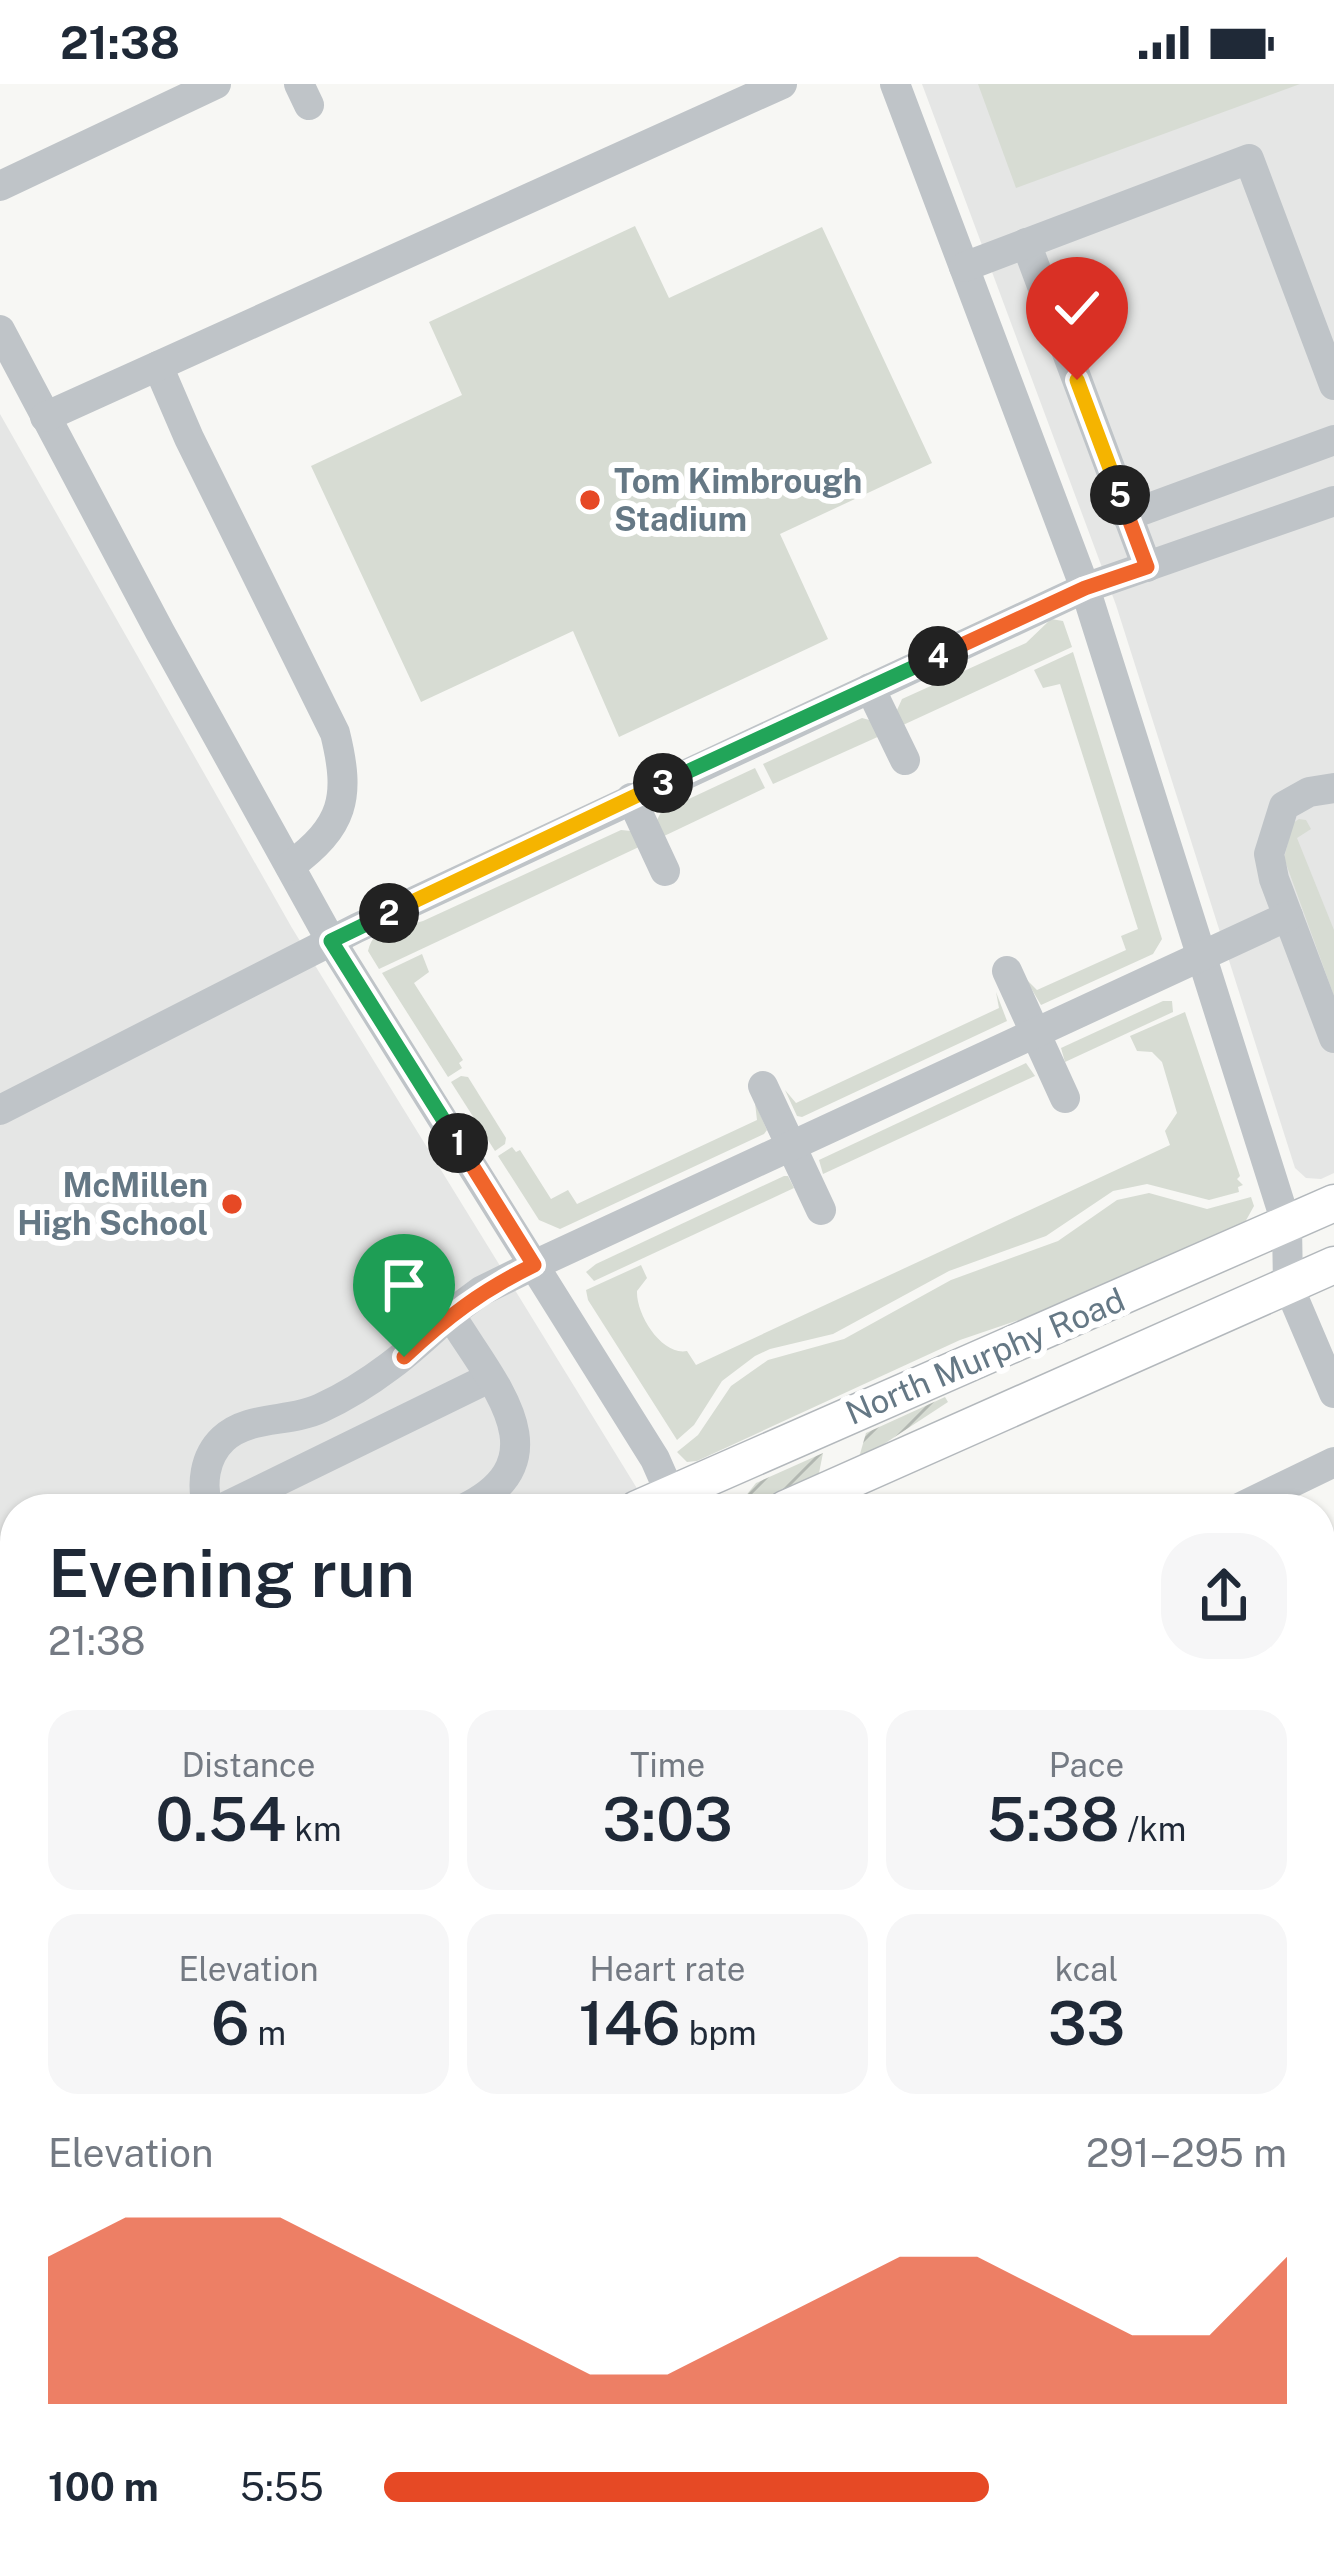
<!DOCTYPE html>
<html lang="en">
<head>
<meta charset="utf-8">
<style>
  :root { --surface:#fff; --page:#f6f6f7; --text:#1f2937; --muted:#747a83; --accent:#e64925 }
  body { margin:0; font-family:"Public Sans",sans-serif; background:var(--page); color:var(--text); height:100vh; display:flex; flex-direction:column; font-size:45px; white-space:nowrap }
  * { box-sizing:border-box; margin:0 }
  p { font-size:39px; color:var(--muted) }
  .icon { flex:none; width:66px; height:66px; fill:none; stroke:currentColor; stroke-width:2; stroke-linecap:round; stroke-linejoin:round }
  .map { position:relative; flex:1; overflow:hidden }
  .panel { position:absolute; left:0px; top:1410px; width:1335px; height:1065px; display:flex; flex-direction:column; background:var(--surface); border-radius:48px 48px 0 0; box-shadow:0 3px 9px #0004 }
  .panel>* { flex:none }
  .pin { position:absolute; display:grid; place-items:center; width:102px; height:102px; color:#fff; margin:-123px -51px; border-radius:50% 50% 50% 0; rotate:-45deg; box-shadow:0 0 12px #0007 }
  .pin .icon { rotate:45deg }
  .km { position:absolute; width:60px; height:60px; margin:-30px; border-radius:50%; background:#222; color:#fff; font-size:33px; line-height:60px; text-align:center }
  .round { display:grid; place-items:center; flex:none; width:126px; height:126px; border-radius:48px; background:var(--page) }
  .head { display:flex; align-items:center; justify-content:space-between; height:204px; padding:0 48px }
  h1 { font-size:66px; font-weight:600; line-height:90px }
  .stats { display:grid; grid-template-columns:repeat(3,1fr); gap:18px; height:204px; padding:12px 48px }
  .stats div { display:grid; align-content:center; border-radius:30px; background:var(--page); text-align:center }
  .stats b { font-size:60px; font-weight:600 }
  .stats small { font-size:33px; font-weight:400 }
  .stats p { font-size:33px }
  .chart { height:336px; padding:24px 48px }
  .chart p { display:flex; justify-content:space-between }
  .chart svg { width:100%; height:216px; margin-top:12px; fill:var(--accent); opacity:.7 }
  ul { padding:0 48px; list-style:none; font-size:39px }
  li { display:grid; grid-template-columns:192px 144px 1fr; align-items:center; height:90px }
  li i { height:30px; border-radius:15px; background:var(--accent) }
  .status { display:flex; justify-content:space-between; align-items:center; height:84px; padding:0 60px; background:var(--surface); direction:ltr }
  .status svg { height:33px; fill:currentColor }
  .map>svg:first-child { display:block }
  .built { fill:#e5e6e5 }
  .grass { fill:#d7dcd3 }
  .garden { fill:url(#garden-furrows) }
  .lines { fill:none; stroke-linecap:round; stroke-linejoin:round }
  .major-casing { stroke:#b3b8bc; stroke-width:39 }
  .minor { stroke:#bfc4c8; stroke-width:30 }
  .major { stroke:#fff; stroke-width:36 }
  .split-1-casing { stroke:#fff; stroke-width:24 }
  .split-2-casing { stroke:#fff; stroke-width:24 }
  .split-3-casing { stroke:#fff; stroke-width:24 }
  .split-4-casing { stroke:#fff; stroke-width:24 }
  .split-5-casing { stroke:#fff; stroke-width:24 }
  .split-6-casing { stroke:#fff; stroke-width:24 }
  .split-1 { stroke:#f0652b; stroke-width:15 }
  .split-2 { stroke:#22a559; stroke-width:15 }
  .split-3 { stroke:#f5b400; stroke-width:15 }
  .split-4 { stroke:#22a559; stroke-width:15 }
  .split-5 { stroke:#f0652b; stroke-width:15 }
  .split-6 { stroke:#f5b400; stroke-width:15 }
  .poi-dot { fill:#e64925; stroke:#fff; stroke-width:4.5 }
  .labels { text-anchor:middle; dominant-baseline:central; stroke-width:12; stroke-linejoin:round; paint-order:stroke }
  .poi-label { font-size:33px; font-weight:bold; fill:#657885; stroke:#fff; text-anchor:start }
  .street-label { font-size:33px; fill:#657885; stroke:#fff }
</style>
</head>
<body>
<div class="status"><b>21:38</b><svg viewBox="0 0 49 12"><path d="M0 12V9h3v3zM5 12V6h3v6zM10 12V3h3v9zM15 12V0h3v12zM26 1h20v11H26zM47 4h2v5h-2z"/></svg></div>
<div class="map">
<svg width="1334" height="2473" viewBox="0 0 1334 2473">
  <defs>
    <pattern id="garden-furrows" width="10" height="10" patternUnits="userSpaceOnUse" patternTransform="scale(3)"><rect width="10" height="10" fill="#d7dcd3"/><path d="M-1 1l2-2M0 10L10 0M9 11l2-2" fill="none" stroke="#b2b7b1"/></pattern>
  </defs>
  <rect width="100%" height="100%" fill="#f7f7f4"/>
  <!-- built -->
  <g class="built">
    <path d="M922 0H1334V1089L1321 1095 1306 1094 1295 1084 1116 521Z"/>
    <path d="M0 330 292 844 638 1406 625 1425H15V1734L0 1742Z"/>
  </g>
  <!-- grass -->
  <g class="grass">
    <path d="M978 0H1300L1016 104Z"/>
    <path d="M635 142 669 214 822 143 932 379 780 450 828 555 619 653 573 547 421 618 311 382 462 311 429 238Z"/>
    <path d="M1051 535 1063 537 1072 563 903 641 897 626 902 615 1026 559Z"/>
    <path d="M1073 568 1162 855 1153 870 1041 921 1025 894 1037 906 1126 866 1121 852 1138 845 1060 600 1043 604 1034 586Z"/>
    <path d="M862 634 873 637 882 651 773 700 763 680Z"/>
    <path d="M755 684 765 704 662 753 656 738 661 728Z"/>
    <path d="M1299 735 1306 736 1311 745 1297 754 1334 846V912L1284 774 1293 739Z"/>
    <path d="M621 746 631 747 641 762 379 885 368 867C375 838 400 844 423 837Z"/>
    <path d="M422 870 429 888 414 899 463 976 459 979 462 984 448 993 382 889Z"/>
    <path d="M996 908 1007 937 802 1033 797 1032 785 1006 796 1019 999 924Z"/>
    <path d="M1163 917H1172L1173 928 1065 978 1061 964Z"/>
    <path d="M1185 928 1240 1092 1237 1095 1243 1101 1238 1103 1239 1108 1209 1116 1147 1100 1113 1107 1046 1152 949 1187 833 1250 770 1265 755 1272 722 1297 694 1341 677 1356 588 1216 586 1206 641 1181 647 1194 637 1207C636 1231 662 1272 687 1267L696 1281 1170 1061 1165 1047 1177 1029 1162 978 1152 968 1137 967 1130 952Z"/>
    <path d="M1026 979 1035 992 823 1090 819 1076Z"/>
    <path d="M461 992 468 993 506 1054 505 1060 495 1067 451 998Z"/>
    <path d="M755 1019 767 1046 764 1050 560 1145 539 1136 498 1072 512 1063 516 1068 520 1066 551 1115 568 1106 577 1120 757 1036Z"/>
    <path d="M784 1092H788L794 1104 594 1197 586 1188 596 1180Z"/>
    <path d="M1149 1109 1207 1125 1251 1113 1254 1122 1244 1140 1072 1218 960 1256 697 1377 687 1378 677 1368 698 1351 731 1302 768 1276 844 1255 951 1196 1058 1157 1117 1116Z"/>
  </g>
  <!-- garden -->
  <g class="garden">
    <path d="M945 1313 948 1318 858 1377 866 1349Z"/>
    <path d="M823 1369 817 1399 772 1420 748 1424 744 1414 756 1399Z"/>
  </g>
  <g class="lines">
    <!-- major casing -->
    <g class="major-casing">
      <g id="major">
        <path d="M637 1425 1334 1119"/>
        <path d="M785 1425 1334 1181"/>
        <path d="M0 1752 15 1745"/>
        <path d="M0 1814 15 1807"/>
      </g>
    </g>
    <!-- minor -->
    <g class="minor">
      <path d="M299 0 309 21"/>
      <path d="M895 0 1085 504 1287 1142 1288 1201 1334 1309"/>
      <path d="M0 102 216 0"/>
      <path d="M1026 159 1147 483"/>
      <path d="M964 183 1249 75 1334 301"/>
      <path d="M0 246 160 548 331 857 655 1375 677 1425"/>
      <path d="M158 282 189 354 335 649C351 714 344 742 290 782"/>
      <path d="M45 333 782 0"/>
      <path d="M1127 432 1334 356"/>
      <path d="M870 604 905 676"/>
      <path d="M1334 704 1309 708 1284 722 1269 770 1274 795 1334 954"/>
      <path d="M631 714 665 787"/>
      <path d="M1007 887 1065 1014"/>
      <path d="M763 1002 821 1126"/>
      <path d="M0 1026 357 844 1085 504 1334 417"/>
      <path d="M208 1425C201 1401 204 1373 223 1355 248 1331 290 1339 321 1324 371 1301 410 1268 450 1230"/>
      <path d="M221 1425 489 1294"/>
      <path d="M463 1425C567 1375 490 1297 450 1230L481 1207 534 1181 1288 832"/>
      <path d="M1237 1425 1334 1378"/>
      <path d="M0 1652 15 1644"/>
      <path d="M1320 1845 1334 1873"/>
      <path d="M0 2010 15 2002"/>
      <path d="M0 2238 15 2273"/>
      <path d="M1320 2356 1334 2351"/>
      <path d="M95 2460 101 2473"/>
      <path d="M391 2460 398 2473"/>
      <path d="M698 2460 704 2473"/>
      <path d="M1006 2460 1012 2473"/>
      <path d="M1080 2473 1104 2460"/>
    </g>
    <!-- major -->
    <use href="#major" class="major"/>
  </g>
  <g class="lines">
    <!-- split-1 casing -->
    <g class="split-1-casing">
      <path id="split-1" d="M404 1273C447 1233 481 1207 534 1181L458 1059"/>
    </g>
    <!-- split-2 casing -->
    <g class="split-2-casing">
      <path id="split-2" d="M389 829 331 857 458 1059"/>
    </g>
    <!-- split-3 casing -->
    <g class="split-3-casing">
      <path id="split-3" d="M389 829 663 699"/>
    </g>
    <!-- split-4 casing -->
    <g class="split-4-casing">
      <path id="split-4" d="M663 699 938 572"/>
    </g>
    <!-- split-5 casing -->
    <g class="split-5-casing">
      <path id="split-5" d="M938 572 1085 504 1147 483 1120 411"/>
    </g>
    <!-- split-6 casing -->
    <g class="split-6-casing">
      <path id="split-6" d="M1077 296 1120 411"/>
    </g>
    <!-- split-1 -->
    <use href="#split-1" class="split-1"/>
    <!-- split-2 -->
    <use href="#split-2" class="split-2"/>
    <!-- split-3 -->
    <use href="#split-3" class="split-3"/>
    <!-- split-4 -->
    <use href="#split-4" class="split-4"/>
    <!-- split-5 -->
    <use href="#split-5" class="split-5"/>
    <!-- split-6 -->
    <use href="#split-6" class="split-6"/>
  </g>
  <!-- markers -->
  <g class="poi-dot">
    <circle cx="590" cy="416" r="12"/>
    <circle cx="232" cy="1120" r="12"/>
  </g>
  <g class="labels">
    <!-- poi labels -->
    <g class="poi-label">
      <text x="614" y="397">Tom Kimbrough<tspan x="614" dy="38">Stadium</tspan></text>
      <text x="208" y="1101" text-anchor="end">McMillen<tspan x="208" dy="38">High School</tspan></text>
    </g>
    <!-- street labels -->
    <g class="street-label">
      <text transform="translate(985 1272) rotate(-23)">North Murphy Road</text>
    </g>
  </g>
</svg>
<div class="pin" style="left:404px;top:1273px;background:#1e9e55"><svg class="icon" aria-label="arrive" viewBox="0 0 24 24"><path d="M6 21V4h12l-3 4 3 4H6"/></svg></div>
<div class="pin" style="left:1077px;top:296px;background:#d93025"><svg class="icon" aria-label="check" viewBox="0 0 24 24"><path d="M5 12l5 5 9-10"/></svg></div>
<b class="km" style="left:458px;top:1059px">1</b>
<b class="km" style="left:389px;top:829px">2</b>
<b class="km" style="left:663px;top:699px">3</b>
<b class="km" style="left:938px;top:572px">4</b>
<b class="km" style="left:1120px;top:411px">5</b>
<section class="panel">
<div class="head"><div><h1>Evening run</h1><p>21:38</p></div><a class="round"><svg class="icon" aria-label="share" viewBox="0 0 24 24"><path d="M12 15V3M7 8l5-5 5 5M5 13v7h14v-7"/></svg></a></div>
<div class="stats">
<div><p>Distance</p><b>0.54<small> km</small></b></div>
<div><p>Time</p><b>3:03</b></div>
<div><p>Pace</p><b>5:38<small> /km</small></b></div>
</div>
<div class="stats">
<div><p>Elevation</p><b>6<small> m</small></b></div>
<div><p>Heart rate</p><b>146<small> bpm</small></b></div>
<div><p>kcal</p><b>33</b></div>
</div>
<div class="chart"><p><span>Elevation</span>291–295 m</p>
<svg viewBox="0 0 160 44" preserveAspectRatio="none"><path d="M0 44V14L10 6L20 6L30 6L40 14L50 22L60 30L70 38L80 38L90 30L100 22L110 14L120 14L130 22L140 30L150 30L160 14V44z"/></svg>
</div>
<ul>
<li><b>100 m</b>5:55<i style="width:67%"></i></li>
</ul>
</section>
</div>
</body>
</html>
